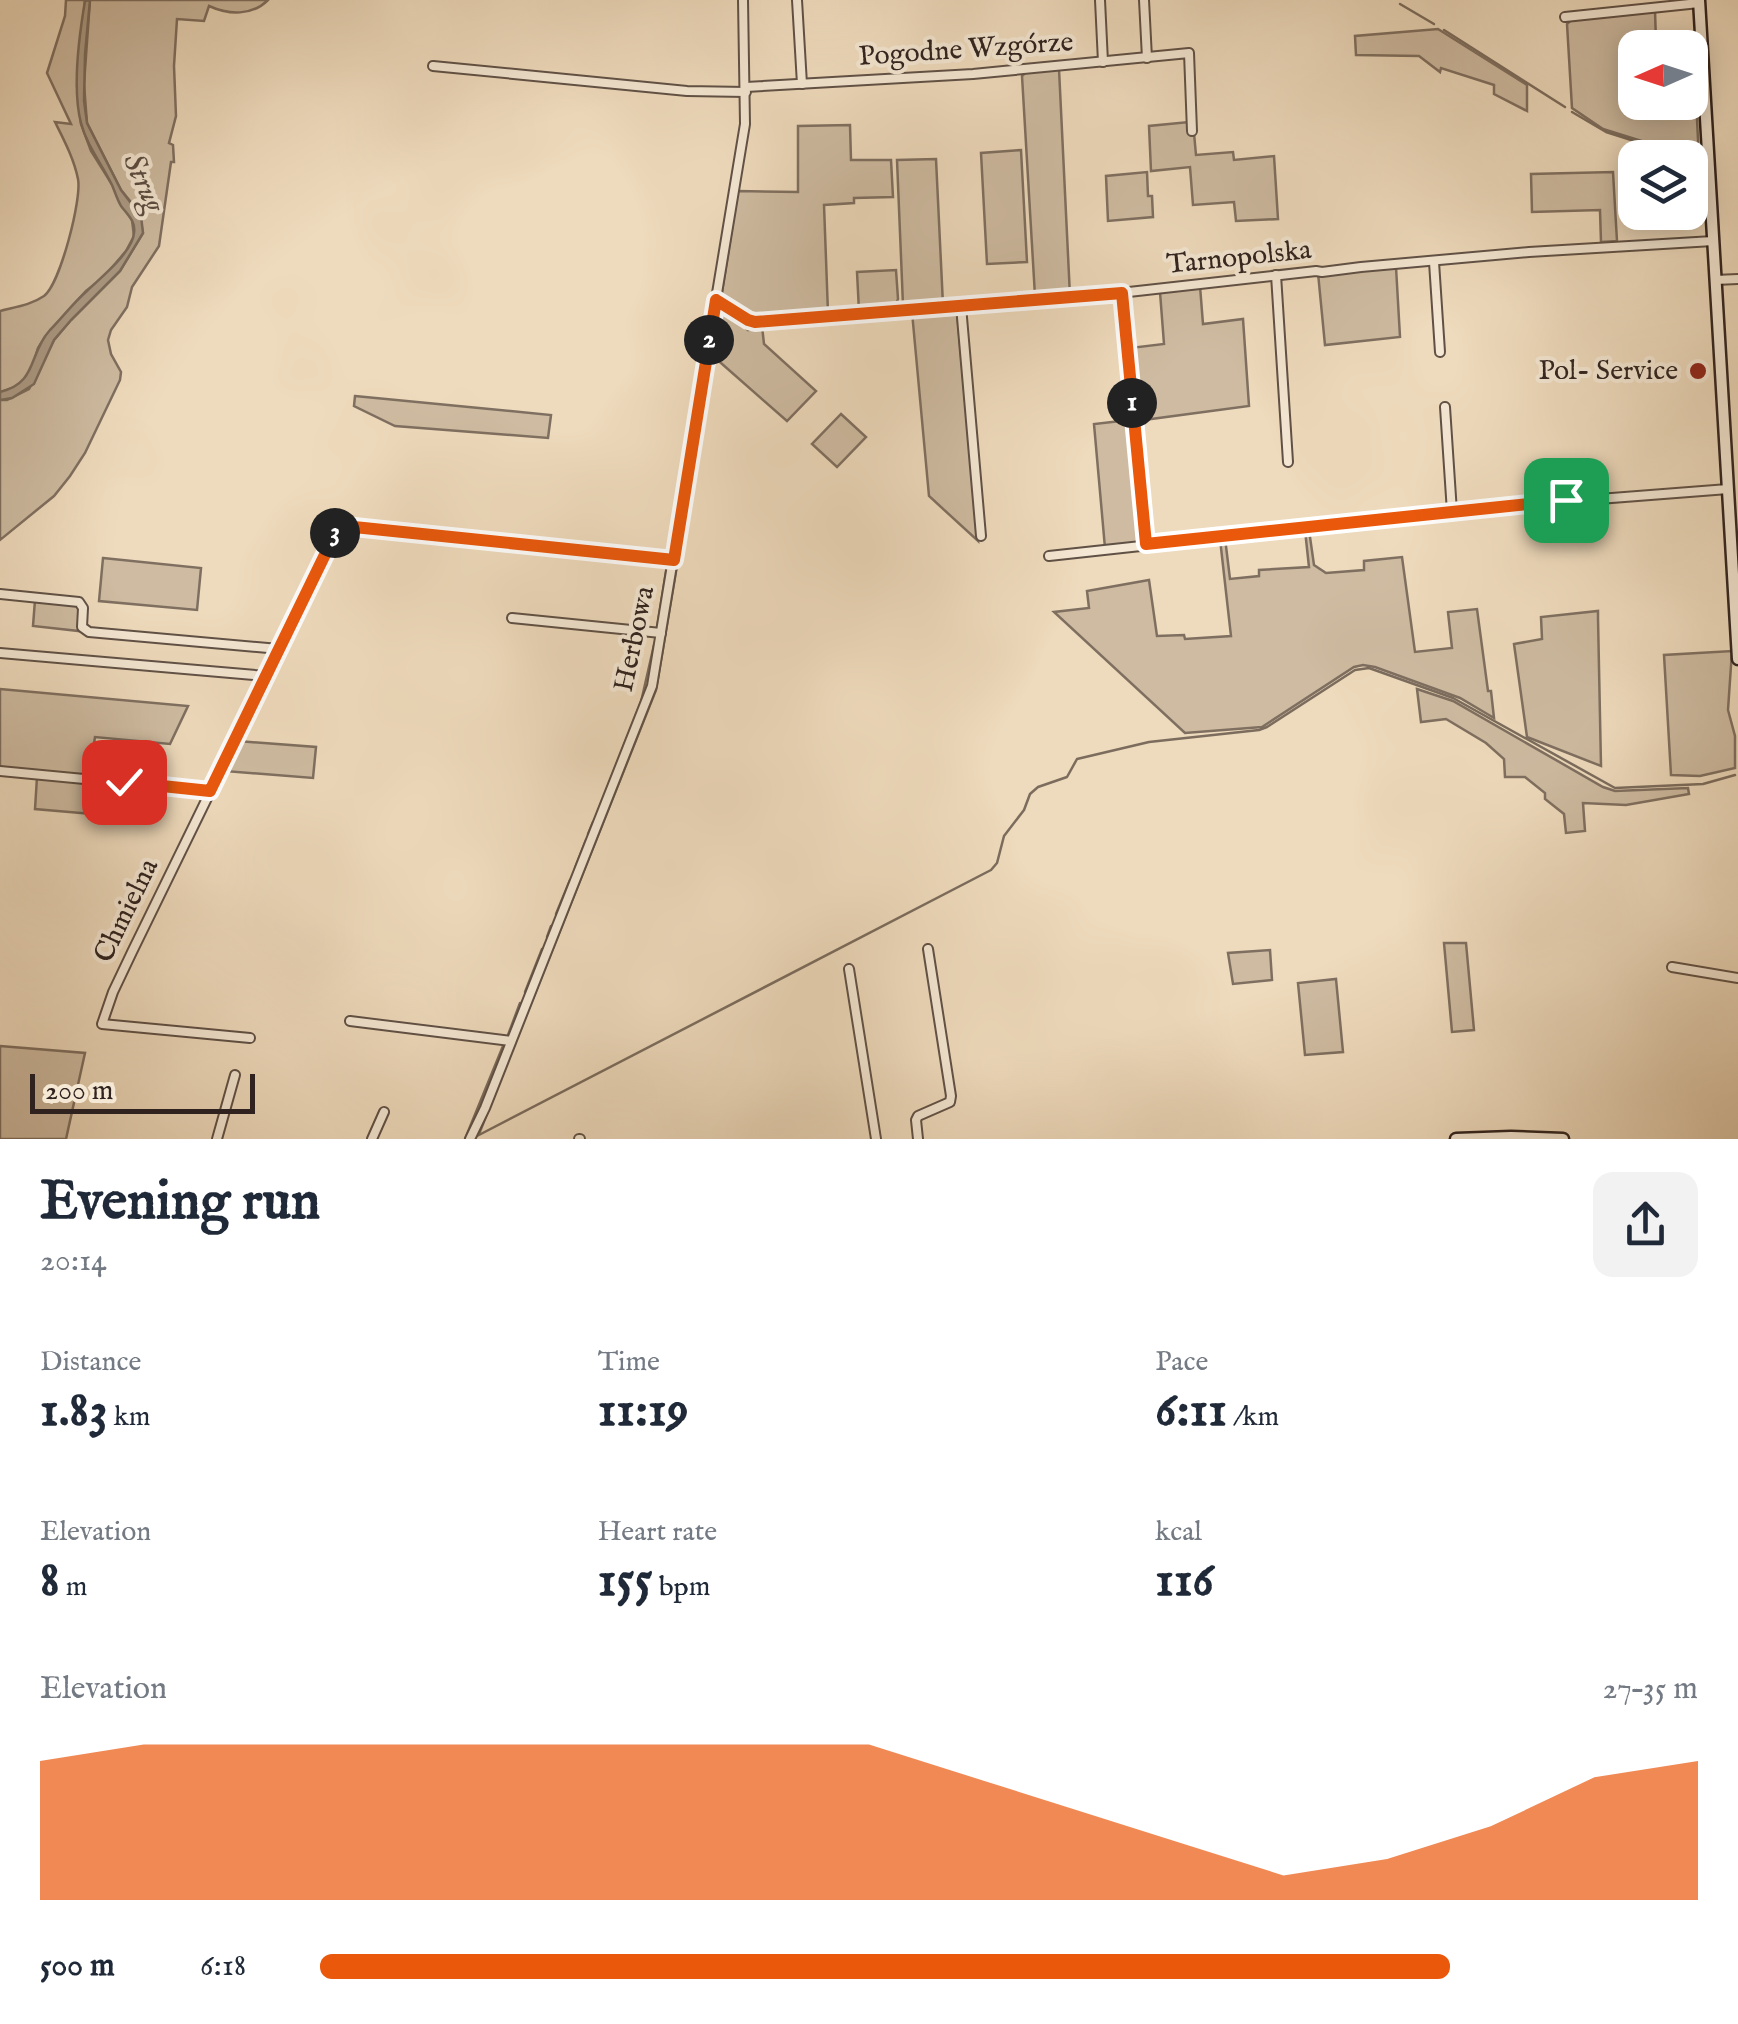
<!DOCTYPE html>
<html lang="en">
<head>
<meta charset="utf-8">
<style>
  :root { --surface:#fff; --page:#f2f2f3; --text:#1f2937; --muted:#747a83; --accent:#ea580c }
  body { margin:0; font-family:"IM FELL English",serif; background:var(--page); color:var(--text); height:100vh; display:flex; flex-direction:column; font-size:38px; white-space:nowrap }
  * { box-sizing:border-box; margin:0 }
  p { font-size:32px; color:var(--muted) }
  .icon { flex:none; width:55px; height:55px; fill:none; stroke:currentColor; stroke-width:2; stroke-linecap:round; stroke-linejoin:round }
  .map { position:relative; height:1139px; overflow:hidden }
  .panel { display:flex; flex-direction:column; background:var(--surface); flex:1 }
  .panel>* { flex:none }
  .needle { width:65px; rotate:267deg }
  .controls { position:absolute; left:1618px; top:30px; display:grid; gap:20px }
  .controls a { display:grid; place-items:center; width:90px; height:90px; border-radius:20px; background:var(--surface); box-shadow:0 5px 25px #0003; font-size:50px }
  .scale { position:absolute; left:30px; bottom:25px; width:225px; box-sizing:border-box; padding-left:10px; border:5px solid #30231f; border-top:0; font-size:28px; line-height:35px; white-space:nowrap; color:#30231f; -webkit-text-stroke:8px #f4e7d3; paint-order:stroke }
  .pin { position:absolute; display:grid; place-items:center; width:85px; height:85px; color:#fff; margin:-42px; border-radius:20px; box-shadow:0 5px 15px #0006 }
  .km { position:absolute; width:50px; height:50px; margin:-25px; border-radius:50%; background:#222; color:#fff; font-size:28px; line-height:50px; text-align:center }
  .round { display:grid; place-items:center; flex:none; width:105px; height:105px; border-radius:20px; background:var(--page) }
  .summary { display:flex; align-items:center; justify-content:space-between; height:170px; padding:0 40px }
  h1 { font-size:55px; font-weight:700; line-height:75px }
  .figures { display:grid; grid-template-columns:repeat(3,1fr); gap:15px; height:170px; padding:10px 40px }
  .figures div { display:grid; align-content:center }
  .figures b { font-size:50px; font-weight:700 }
  .figures small { font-size:28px; font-weight:400 }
  .figures p { font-size:28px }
  .chart { height:280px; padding:20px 40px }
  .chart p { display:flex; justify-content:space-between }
  .chart svg { width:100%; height:180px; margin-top:10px; fill:var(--accent); opacity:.7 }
  ul { padding:0 40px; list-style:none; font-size:32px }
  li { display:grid; grid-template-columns:160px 120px 1fr; align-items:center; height:75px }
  li i { height:25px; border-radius:12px; background:var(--accent) }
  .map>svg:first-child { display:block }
  .green { fill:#cebba1; stroke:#7f6f60; stroke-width:2.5; fill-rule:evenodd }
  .water { fill:#ad9c87; stroke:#7b6c5d; stroke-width:2.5 }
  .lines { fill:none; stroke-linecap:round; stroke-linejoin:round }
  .stream { stroke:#7b6c5d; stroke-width:2.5 }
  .street-casing { stroke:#605146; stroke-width:12 }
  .secondary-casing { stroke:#30231f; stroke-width:15 }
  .street { stroke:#f4e7d3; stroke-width:8 }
  .secondary { stroke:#f4e7d3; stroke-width:10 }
  .route-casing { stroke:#fff; stroke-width:20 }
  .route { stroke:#ea580c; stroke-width:12 }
  .poi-dot { fill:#8f2418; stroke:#f4e7d3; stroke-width:4 }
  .labels { text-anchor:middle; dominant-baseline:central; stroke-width:8; stroke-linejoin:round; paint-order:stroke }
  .street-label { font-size:28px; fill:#30231f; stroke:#f4e7d3 }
  .poi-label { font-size:28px; fill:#30231f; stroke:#f4e7d3; text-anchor:end }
  .water-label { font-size:30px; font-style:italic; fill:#5c4d43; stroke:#f4e7d3 }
</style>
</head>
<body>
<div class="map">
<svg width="1738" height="1139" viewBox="0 0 1738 1139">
  <rect width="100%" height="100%" fill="#eedabc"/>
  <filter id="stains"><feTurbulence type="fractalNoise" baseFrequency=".002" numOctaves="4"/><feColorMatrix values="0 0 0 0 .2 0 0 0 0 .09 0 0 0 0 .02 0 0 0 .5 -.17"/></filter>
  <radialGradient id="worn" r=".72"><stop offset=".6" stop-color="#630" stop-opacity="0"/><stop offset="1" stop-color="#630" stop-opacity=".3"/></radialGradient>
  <!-- green -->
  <g class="green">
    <path d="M66 0H85L77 86 81 124 91 151 113 186 121 205 132 220 134 236 126 251 104 277 86 291 49 332 38 348 32 369 25 379 15 387 0 392V311C15 307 31 305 44 296 60 284 82 199 78 179 74 159 64 140 55 122L71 124 47 73 65 16Z"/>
    <path d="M90 0H268C252 16 229 15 209 6L204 21 177 19 174 66 176 116 169 143 173 145 174 162H171L159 246 132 287 127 307 111 330 108 340 111 354 121 372 120 380 85 453 70 476 54 496 0 540V400H7L29 389 54 340 71 320 120 271 143 233 139 212 121 190 87 123 84 84Z"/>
    <path d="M1655 11 1656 41 1693 40 1699 159 1603 129 1572 108 1567 24 1571 20ZM1635 48H1690V102H1635Z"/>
    <path d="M1438 29 1527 85V111L1494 94V85L1441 68 1440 72 1419 56 1356 55 1355 36Z"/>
    <path d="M1059 69 1070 296 1039 299 1035 296 1022 76 1026 72Z"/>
    <path d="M1189 122 1194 133 1196 155 1233 152 1234 160 1274 156 1278 219 1236 221 1234 202 1193 205 1190 167 1151 171 1149 126Z"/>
    <path d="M850 125 851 160H891L893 197 854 198V203L824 205 828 313 767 318 752 316 721 298 738 191 798 192V126Z"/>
    <path d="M1021 150 1027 262 987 264 981 153Z"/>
    <path d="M936 159 943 305 906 308 903 305 897 160Z"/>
    <path d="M1147 172 1148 196H1152L1153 217 1108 221 1106 176Z"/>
    <path d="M1613 172 1617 241 1601 242 1600 210 1532 212 1531 174Z"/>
    <path d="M1396 267 1400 337 1325 345 1318 273Z"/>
    <path d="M896 270 898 299 895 306 859 311 857 272Z"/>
    <path d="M1200 286 1203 324 1243 319 1249 406 1136 421 1130 348 1164 344 1160 292Z"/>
    <path d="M722 307 748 330 762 326 764 344 816 391 787 421 713 356Z"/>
    <path d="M953 309 957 312 978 541 929 496 912 312Z"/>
    <path d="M355 396 551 415 548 438 395 426 354 406Z"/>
    <path d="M841 414 866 437 837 467 812 444Z"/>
    <path d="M1130 420 1142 538 1136 545 1105 548 1094 424Z"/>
    <path d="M1305 530H1309L1314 565 1326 573 1364 570V561L1402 557 1415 652 1452 648 1448 612 1477 609 1488 691H1491L1494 718 1460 698 1375 667 1363 665 1354 667 1262 727 1185 733 1054 612 1089 608 1087 591 1149 580 1157 636 1184 635 1185 639 1231 636 1220 539 1225 538 1230 579 1259 576V570L1309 567Z"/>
    <path d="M103 558 201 568 197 610 99 601Z"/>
    <path d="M35 600 79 604 81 607 79 631 33 626Z"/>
    <path d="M1598 611V618L1601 766 1527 737 1514 644 1542 639 1541 617Z"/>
    <path d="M1732 651 1728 710 1735 736V768L1700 776 1671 775 1664 655Z"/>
    <path d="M0 689 188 706 170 744 95 737 89 776 0 768Z"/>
    <path d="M1417 689 1453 701 1603 787 1615 791 1688 788 1689 794 1626 805 1583 803 1585 831 1566 833 1564 814 1545 799V793L1525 777H1505L1504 759 1486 743 1446 719 1421 722Z"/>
    <path d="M238 741 316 747 313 778 224 771Z"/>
    <path d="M37 777 118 785 115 816 35 809Z"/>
    <path d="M1444 943H1466L1474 1030 1452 1032Z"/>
    <path d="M1270 950 1272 980 1233 984 1228 953Z"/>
    <path d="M1336 979 1343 1052 1305 1055 1298 983Z"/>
    <path d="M0 1046 85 1053 66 1139H0Z"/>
  </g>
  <!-- water -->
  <path class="water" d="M90 0 85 54 84 101 87 123 121 190 141 216 143 233 120 271 71 320 54 340 34 384 12 398 0 400V392C38 383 28 354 50 330 62 318 73 303 87 291 100 278 133 252 134 233 136 221 127 214 121 206 117 199 115 192 112 185 102 164 87 146 81 123 72 89 79 36 85 1Z"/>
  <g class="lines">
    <!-- stream -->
    <g class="stream">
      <path d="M1400 4 1434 24"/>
      <path d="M1444 30 1565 107"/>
      <path d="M1572 112 1606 132 1688 158"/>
      <path d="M1690 158 1700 161"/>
      <path d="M690 423 706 330"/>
      <path d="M687 442 688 435"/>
      <path d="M676 514 685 454"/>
      <path d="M669 553 674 526"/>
      <path d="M657 628 667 565"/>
      <path d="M598 811 641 702 654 645"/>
      <path d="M588 834 593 822"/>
      <path d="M575 868 586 840"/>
      <path d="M556 914 570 880"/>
      <path d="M547 937 551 926"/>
      <path d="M525 992 542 949"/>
      <path d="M508 1035 520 1003"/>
      <path d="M479 1134 656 690 717 329"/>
      <path d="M477 1136 991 870 997 863 1004 836 1024 810 1030 794 1038 787 1067 777 1077 759 1149 742 1259 730 1267 727 1355 670 1369 668 1453 698 1615 788 1703 784 1735 775"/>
      <path d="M465 1139 503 1046"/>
    </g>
    <!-- street casing -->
    <g class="street-casing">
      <g id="street">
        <path d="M797 0 802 84"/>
        <path d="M1100 0 1103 62"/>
        <path d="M1144 0 1147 58"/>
        <path d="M1565 17 1699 3"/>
        <path d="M433 66 687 91 746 92"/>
        <path d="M746 87 973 74 1189 53 1192 131"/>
        <path d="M1434 262 1440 352"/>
        <path d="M1276 275 1288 462"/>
        <path d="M1715 280 1738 279"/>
        <path d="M1122 293 1146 544"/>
        <path d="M716 300 748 320 755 322 1075 298 1316 271 1322 272 1361 267 1529 252 1713 241"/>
        <path d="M961 306 981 536"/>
        <path d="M1445 407 1452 512"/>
        <path d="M1049 556 1509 506 1728 489"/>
        <path d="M0 594 79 602 83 608 82 627 89 632 279 649"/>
        <path d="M512 618 661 633"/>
        <path d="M0 653 266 676"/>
        <path d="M0 771 210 791"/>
        <path d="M1672 967 1738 978"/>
        <path d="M849 969 876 1139"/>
        <path d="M350 1021 511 1041"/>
        <path d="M250 1038 102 1024 113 992 132 952 338 530 345 527H354L674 560"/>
        <path d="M217 1139 235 1075"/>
        <path d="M372 1139 384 1112"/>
        <path d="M470 1139 485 1108 652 686 745 124 743 0"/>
        <path d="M579 1139H580"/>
        <path d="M918 1139 916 1120 918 1116 950 1102 951 1096 928 949"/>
      </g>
    </g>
    <!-- secondary casing -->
    <g class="secondary-casing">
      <g id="secondary">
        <path d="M1699 0 1738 659"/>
        <path d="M1456 1139 1511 1137 1563 1139"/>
      </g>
    </g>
    <!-- street -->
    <use href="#street" class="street"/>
    <!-- secondary -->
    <use href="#secondary" class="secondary"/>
  </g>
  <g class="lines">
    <!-- route casing -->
    <g class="route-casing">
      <path id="route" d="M124 782 210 791 335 534 341 528 354 527 674 560 716 300 748 320 755 322 1122 293 1146 544 1566 500"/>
    </g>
    <!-- route -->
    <use href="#route" class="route"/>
  </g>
  <!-- markers -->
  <circle class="poi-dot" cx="1698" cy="371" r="10"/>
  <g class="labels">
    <!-- street labels -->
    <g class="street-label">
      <text transform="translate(966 50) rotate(-4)">Pogodne Wzgórze</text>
      <text transform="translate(1239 258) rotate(-6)">Tarnopolska</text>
      <text transform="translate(635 639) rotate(-78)">Herbowa</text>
      <text transform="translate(127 911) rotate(-64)">Chmielna</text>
    </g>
    <!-- poi labels -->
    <g class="poi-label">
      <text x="1678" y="371">Pol- Service</text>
    </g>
    <!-- water labels -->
    <g class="water-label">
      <text transform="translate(143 183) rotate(65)">Strug</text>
    </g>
  </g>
  <rect width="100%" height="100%" filter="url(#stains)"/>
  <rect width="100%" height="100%" fill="url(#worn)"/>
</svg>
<div class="controls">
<a><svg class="needle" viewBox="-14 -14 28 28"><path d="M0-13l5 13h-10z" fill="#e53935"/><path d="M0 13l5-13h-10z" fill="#747a83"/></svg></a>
<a><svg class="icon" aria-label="layers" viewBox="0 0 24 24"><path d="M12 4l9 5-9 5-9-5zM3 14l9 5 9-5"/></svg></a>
</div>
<div class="scale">200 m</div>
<div class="pin" style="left:1566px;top:500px;background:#1e9e55"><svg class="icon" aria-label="arrive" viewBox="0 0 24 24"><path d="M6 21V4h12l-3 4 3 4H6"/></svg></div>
<div class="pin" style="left:124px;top:782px;background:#d93025"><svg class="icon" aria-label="check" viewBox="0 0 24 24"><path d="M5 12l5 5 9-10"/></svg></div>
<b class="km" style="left:1132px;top:403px">1</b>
<b class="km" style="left:709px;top:340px">2</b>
<b class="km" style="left:335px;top:533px">3</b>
</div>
<section class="panel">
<div class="summary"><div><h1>Evening run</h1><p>20:14</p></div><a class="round"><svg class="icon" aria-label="share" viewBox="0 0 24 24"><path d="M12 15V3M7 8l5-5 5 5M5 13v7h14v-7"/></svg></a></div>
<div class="figures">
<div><p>Distance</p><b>1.83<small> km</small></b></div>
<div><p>Time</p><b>11:19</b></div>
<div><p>Pace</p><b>6:11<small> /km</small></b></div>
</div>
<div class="figures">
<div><p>Elevation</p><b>8<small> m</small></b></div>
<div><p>Heart rate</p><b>155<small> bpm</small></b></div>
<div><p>kcal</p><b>116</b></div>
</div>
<div class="chart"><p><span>Elevation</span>27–35 m</p>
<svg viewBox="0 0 160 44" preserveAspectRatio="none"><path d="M0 44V10L10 6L20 6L30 6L40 6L50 6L60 6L70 6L80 6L90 14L100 22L110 30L120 38L130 34L140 26L150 14L160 10V44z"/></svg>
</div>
<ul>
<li><b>500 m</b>6:18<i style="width:82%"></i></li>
</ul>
</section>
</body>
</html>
